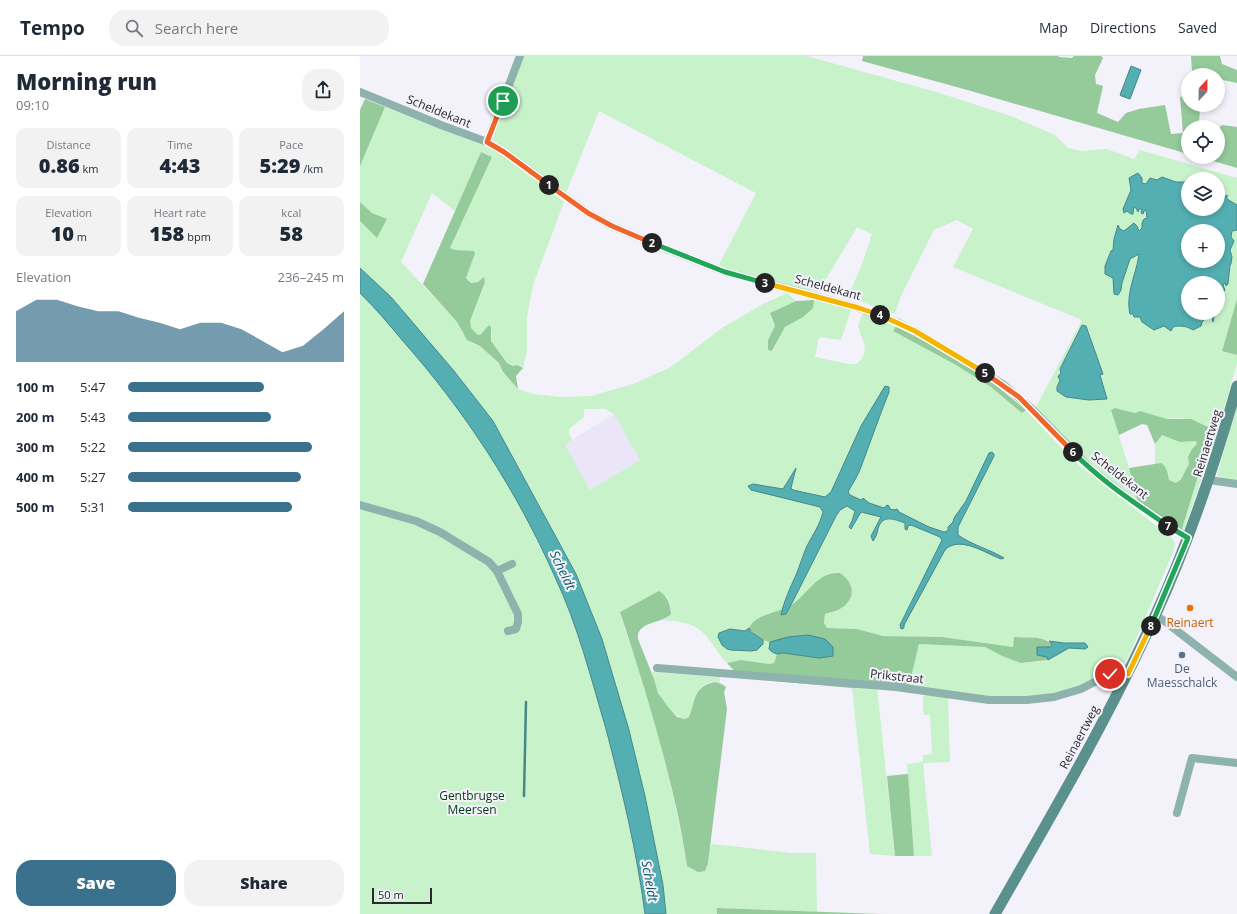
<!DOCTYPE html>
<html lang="en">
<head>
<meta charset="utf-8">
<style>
  :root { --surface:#fff; --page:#f2f2f3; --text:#1f2937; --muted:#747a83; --line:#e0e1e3; --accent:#3a718c }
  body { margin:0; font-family:"Open Sans",sans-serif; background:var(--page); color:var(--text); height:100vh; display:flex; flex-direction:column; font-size:15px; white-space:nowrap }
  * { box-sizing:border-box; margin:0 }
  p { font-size:13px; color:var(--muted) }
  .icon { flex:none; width:22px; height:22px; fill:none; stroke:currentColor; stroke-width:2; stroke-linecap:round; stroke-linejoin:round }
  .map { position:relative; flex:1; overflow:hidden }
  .details { display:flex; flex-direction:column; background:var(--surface); width:360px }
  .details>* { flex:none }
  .needle { width:26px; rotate:22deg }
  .tools { position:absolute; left:821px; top:12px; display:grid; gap:8px }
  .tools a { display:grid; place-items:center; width:44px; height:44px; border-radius:50%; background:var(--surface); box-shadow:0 2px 6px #0003; font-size:20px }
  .scale { position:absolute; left:12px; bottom:10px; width:60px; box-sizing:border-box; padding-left:4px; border:2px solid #2a292c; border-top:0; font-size:11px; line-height:14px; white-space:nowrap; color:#2a292c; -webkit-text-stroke:3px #f3f1fa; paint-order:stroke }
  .pin { position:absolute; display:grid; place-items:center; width:34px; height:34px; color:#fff; margin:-17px; border:2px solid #fff; border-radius:50%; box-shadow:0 1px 4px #0007 }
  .km { position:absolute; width:20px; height:20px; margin:-10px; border-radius:50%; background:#222; color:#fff; font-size:11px; line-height:20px; text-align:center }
  .round { display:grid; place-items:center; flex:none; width:42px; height:42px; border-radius:16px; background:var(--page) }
  .summary { display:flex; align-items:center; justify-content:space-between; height:68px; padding:0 16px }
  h1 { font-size:22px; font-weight:800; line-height:30px }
  .figures { display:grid; grid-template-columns:repeat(3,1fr); gap:6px; height:68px; padding:4px 16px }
  .figures div { display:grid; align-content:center; border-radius:10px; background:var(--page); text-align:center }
  .figures b { font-size:20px; font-weight:800 }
  .figures small { font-size:11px; font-weight:400 }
  .figures p { font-size:11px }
  .chart { height:112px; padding:8px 16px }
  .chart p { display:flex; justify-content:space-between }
  .chart svg { width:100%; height:72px; margin-top:4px; fill:var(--accent); opacity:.7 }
  .action { display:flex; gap:8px; margin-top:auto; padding:8px 16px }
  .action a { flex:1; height:46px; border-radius:16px; background:var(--accent); color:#fff; font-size:16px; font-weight:800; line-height:46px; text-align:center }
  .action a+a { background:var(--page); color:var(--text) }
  ul { padding:0 16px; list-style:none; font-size:13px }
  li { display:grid; grid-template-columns:64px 48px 1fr; align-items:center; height:30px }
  li i { height:10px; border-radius:5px; background:var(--accent) }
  header { display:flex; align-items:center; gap:24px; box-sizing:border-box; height:56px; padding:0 20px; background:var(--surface); border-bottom:1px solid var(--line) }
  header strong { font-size:19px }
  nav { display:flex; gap:22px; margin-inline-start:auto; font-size:14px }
  .search { width:280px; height:36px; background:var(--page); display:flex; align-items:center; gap:10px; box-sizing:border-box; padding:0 14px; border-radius:16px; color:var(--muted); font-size:15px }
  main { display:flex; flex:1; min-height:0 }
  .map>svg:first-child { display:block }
  .built { fill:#eae6f7 }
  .green { fill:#c7f2ca; fill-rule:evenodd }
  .forest { fill:#95ca9a }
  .water { fill:#54afb3; stroke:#47878a; fill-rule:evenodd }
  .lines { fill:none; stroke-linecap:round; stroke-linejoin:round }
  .stream { stroke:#47878a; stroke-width:2.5 }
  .minor { stroke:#8eb2ad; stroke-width:8 }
  .secondary { stroke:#5b918c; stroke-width:11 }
  .split-1-casing { stroke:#fff; stroke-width:8 }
  .split-2-casing { stroke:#fff; stroke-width:8 }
  .split-3-casing { stroke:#fff; stroke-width:8 }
  .split-4-casing { stroke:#fff; stroke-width:8 }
  .split-5-casing { stroke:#fff; stroke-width:8 }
  .split-6-casing { stroke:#fff; stroke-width:8 }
  .split-7-casing { stroke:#fff; stroke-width:8 }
  .split-8-casing { stroke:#fff; stroke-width:8 }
  .split-9-casing { stroke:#fff; stroke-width:8 }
  .split-1 { stroke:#f0652b; stroke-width:5 }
  .split-2 { stroke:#f0652b; stroke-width:5 }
  .split-3 { stroke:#22a559; stroke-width:5 }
  .split-4 { stroke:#f5b400; stroke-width:5 }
  .split-5 { stroke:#f5b400; stroke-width:5 }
  .split-6 { stroke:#f0652b; stroke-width:5 }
  .split-7 { stroke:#22a559; stroke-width:5 }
  .split-8 { stroke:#22a559; stroke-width:5 }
  .split-9 { stroke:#f5b400; stroke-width:5 }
  .food-dot { fill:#e8710a; stroke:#f3f1fa; stroke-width:1.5 }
  .service-dot { fill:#5c6f8a; stroke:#f3f1fa; stroke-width:1.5 }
  .labels { text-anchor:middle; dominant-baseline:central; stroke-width:4; stroke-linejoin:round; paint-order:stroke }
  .street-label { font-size:12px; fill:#2a292c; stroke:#f3f1fa }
  .food-label { font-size:12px; fill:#c56008; stroke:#f3f1fa }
  .service-label { font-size:12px; fill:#4e5e75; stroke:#f3f1fa }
  .park-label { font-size:12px; fill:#003d11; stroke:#f3f1fa }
  .water-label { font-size:13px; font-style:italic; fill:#03575b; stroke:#f3f1fa }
</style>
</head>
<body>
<header>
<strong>Tempo</strong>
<div class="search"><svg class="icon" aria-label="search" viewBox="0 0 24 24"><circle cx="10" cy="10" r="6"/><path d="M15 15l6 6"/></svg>Search here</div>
<nav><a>Map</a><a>Directions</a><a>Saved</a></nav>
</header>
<main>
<section class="details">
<div class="summary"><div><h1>Morning run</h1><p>09:10</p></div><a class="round"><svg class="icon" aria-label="share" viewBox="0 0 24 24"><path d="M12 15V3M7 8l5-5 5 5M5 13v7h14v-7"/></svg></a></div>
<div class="figures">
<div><p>Distance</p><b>0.86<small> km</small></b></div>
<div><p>Time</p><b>4:43</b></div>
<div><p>Pace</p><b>5:29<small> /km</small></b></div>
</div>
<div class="figures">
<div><p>Elevation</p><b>10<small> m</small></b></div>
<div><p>Heart rate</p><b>158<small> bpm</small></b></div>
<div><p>kcal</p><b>58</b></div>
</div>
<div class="chart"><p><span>Elevation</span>236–245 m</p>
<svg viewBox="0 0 160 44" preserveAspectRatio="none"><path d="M0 44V13L10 6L20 6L30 10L40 13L50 13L60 17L70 20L80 24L90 20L100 20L110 24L120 31L130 38L140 34L150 24L160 13V44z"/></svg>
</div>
<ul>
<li><b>100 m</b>5:47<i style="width:63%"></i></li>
<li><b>200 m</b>5:43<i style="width:66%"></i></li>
<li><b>300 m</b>5:22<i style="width:85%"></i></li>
<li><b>400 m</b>5:27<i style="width:80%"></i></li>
<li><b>500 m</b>5:31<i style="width:76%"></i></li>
</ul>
<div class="action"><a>Save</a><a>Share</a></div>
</section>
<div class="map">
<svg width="877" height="858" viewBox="0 0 877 858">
  <rect width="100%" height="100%" fill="#f3f1fa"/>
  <!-- built -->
  <path class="built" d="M254 358 281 404 230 434 204 389Z"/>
  <!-- green -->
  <g class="green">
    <path d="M164 0H447L576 36 651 60 695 79 708 92 722 95 747 93 774 103 780 94 877 122V243L862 294 877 299V307L856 380 824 474 822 473 851 373 822 362 807 363 780 355 775 357 760 353 755 352 751 354 769 412 777 443 729 407 675 353 722 264 593 211 613 173 597 164 574 174 540 242 535 258 488 241 502 208 512 178 497 171 459 235 443 233 358 211 396 137 239 55 206 137 133 86C130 74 158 15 164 0ZM828 123H858V153H828ZM828 175H858V205H828ZM828 227H858V257H828Z"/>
    <path d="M25 51 122 89 141 98 204 146 173 229 167 261V294L163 312 157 309 153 310 147 307 131 285 132 277 124 274 121 278 117 280 111 272 110 265 125 226 123 222 118 226 111 227 106 222 115 199 114 196 95 194 90 192 132 101 121 96 95 155 72 137 41 206 97 266 103 278 113 288 120 290 139 307 143 317 158 333 173 338 201 341 231 340 273 328 311 311 362 272 403 248 427 237 436 245 410 257 411 263 415 270 408 284V294L413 295 425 271 432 267 454 244 491 254 481 284 459 281 455 301 488 308H497C512 292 502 288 498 269L503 256 536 270 533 275 596 309 631 331 662 357 666 354 707 398 723 413 812 482 815 488 814 494 767 604C758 611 748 615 738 620 727 626 716 632 704 635 654 649 600 637 549 630L559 588 625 591 642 600 661 607 685 605 709 592 725 593 722 587H704L682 583 655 581 653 591 582 581 523 580 497 573 467 572 464 567 465 558 483 551 470 518 459 524 442 541 432 549 391 568 389 572 385 575 371 594 391 595 403 588V584L410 586 409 593 412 596 417 598 414 607 409 608 381 604 367 607C356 596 348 576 333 570 324 565 312 565 302 564L308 561 311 558 310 548 306 540 260 556C264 575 273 593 278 611 299 676 315 742 327 810L348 807 349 794 352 788 432 797H456L457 856 357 852V858H306L303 829 285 740 242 583 216 518 133 365 31 241 0 212V165L17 182 27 164 12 157 0 146V110ZM224 353H245L254 358 280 404 230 434 205 389 212 384 209 377V373L224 361Z"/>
    <path d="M0 237C15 252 29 268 42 284 105 355 157 435 195 521 217 570 231 622 246 673 262 734 277 796 285 858H0Z"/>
    <path d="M877 348V425L866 423 857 420Z"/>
    <path d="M802 379 820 386 836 385 838 388C830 395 832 399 829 408 826 415 822 422 816 427L809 424 808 416 801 407 795 408V388Z"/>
    <path d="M292 616 360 621V626C335 623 336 645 329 661L325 663C313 660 304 649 299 637 295 631 294 623 292 616Z"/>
    <path d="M492 632H517L535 800 510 798Z"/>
    <path d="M566 639 588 642 590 706 563 707 572 800H554L547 708 563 706V699L572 698 570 659H564L563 653V641Z"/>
  </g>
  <!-- forest -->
  <g class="forest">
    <path d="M503 0H698L699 1 712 2 714 0H741L743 2 735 19 736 28 743 30 737 57 758 66 766 57 779 53 805 49 811 78 823 77 820 41 828 40V49H840L839 71H828V98L611 35 502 5Z"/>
    <path d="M831 0H860L862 8 877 14V27L858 23V19H835L832 16Z"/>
    <path d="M5 43 25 51 0 110V54Z"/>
    <path d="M862 69 877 71V112L840 101H858V73Z"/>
    <path d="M121 96 132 101 90 192 95 194 114 195 115 198 106 222 111 227 118 226 124 221 125 226 110 265 111 272 118 279 121 278 129 269 131 271V285L147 307 153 310 157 309 163 312 156 320 158 333 143 316 139 307 120 290 107 284 97 266 63 228Z"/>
    <path d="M0 146 12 157 27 163 17 182 0 165Z"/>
    <path d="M877 243V299L862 295Z"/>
    <path d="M454 244 453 252 443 261 425 271 412 295 408 294V284L415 270 410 257 436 245Z"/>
    <path d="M536 270 592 300 632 326 666 354 662 357 631 331 596 309 533 275Z"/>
    <path d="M755 352 775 357 780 355 807 363H831L852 373 822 473 819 474 777 443 769 412 801 407C807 411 808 417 809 424L816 427 821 423 829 408 828 401 832 393 837 388 836 385 820 386 802 379 795 388 787 369 782 368 759 379 751 354Z"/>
    <path d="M480 517C493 526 497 540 483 551 478 555 470 556 465 558L464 567 467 572 497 573 523 580 582 581 653 591 654 581C666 582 685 579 692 589L690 591 677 592 684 600 687 601 688 604 661 607 642 600 625 591 559 588 549 630 517 632H492L381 622 367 607 381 604 409 608 414 607 417 598 423 597 459 602 435 581 410 586C402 585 393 579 389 572 395 558 419 557 431 549 445 541 454 522 470 518 473 517 477 517 480 517Z"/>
    <path d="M299 535C308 541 310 547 311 558 302 568 276 565 278 583L294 623 298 637 308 651 317 661 325 663 329 661C335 648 333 634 348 628 356 625 359 626 366 631L364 636 367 653 348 807 345 815 338 816 327 810C324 792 321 773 317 755 302 688 282 622 260 556Z"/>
    <path d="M548 718 554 800H535L527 720Z"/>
    <path d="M357 852 521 858H357Z"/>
  </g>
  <!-- water -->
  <g class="water">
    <path d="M771 10 781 14 770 43 764 41V39L763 41 760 39Z"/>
    <path d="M778 117 782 122V127L786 128 790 122 797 124 802 121 816 126H828V153H858V143H860L867 139V143L877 149V174L872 175 871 181 874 185 870 194 872 201 871 208 870 209 868 228 866 230 865 227 863 229 865 234 859 241 858 248V227H828V257H855L853 266 851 257 842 266 841 270 833 274C827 270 819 269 813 271L811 275 804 270 794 274 782 266 780 261H774L773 258H770C765 238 777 216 779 198L770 203 762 227 761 234 758 239 754 238 753 222 745 218V210L751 195 753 194 754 183 758 169 760 173 764 175 774 167 777 170 779 175 782 172V167L784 163 787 162 786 154 784 155 783 158 781 157 782 153H779L778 156 776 152 774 151 773 158H771L767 155 764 157 763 153 771 134 769 122ZM828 175H858V205H828Z"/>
    <path d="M0 212 31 241 94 315 133 365 216 518 242 583 269 674 285 740 303 829 306 858H285C277 796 262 734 246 673 231 622 218 570 195 521 157 435 105 355 42 284 29 268 15 252 0 237Z"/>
    <path d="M722 269 726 270 743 318 740 319 747 343 729 344 706 341 697 335V331L700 324 698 321 699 319 701 318 700 313Z"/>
    <path d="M525 330 529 331V336C519 361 510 387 501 411 498 420 492 428 488 436L490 439 501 444 503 442 509 447 524 452 527 449 529 450 530 453 534 454 537 453 539 456 569 471 584 476 588 475V471L593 466 594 462 606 445 629 397 632 396 634 398V400L598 471V479C612 489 629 493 644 502L641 503C625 497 599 479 585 494L544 569V572L541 573 540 569 543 563 582 484 580 481 551 469 548 470 547 474 545 473V467C534 463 522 458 518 473 517 478 516 481 513 485L511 480 521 461 501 456 491 473 489 471 492 465 495 455 487 450 480 454 476 460 433 545 426 558 421 559C424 545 430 532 436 519 440 509 443 499 447 490 454 476 459 471 463 456L460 451 391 434 388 430 393 428 423 433 436 412 431 432 433 434 465 441 471 436 501 370Z"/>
    <path d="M389 572 391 576 403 584V588L397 594 391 595 371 594 367 593 362 589 358 581 359 577 370 573 385 575Z"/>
    <path d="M448 579 465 583 473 591V600L459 602 423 597 417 598 412 596 409 593 410 586 428 581Z"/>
    <path d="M689 585 704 587H725L728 591 725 593 709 592 688 604 687 601 677 599V591H691L692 589Z"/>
  </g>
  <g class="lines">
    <!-- stream -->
    <path class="stream" d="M164 740 166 646"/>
    <!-- minor -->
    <g class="minor">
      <path d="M0 36 81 69 127 86 144 96 228 157 252 170 299 190 365 216 499 252 539 267 555 275 644 329 672 353 733 415 768 442 828 482"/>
      <path d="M127 86 160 0"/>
      <path d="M849 424 877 428"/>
      <path d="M0 449 56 465 80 476 129 506 137 515 158 558V566L156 573 148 575"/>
      <path d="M137 515 152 508"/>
      <path d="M796 560 803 564 877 621"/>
      <path d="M297 612 536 631 629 644H667L694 641 721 633 750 618 758 616 768 618"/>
      <path d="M817 757 832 702 877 707"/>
    </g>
    <!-- secondary -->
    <path class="secondary" d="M635 858C691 760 748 663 795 560 829 486 855 408 877 330"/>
  </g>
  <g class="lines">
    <!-- split-1 casing -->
    <g class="split-1-casing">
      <path id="split-1" d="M143 45 127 86 144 96 189 129"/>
    </g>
    <!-- split-2 casing -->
    <g class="split-2-casing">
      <path id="split-2" d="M189 129 228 157 252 170 292 187"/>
    </g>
    <!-- split-3 casing -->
    <g class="split-3-casing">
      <path id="split-3" d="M292 187 365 216 405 227"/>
    </g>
    <!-- split-4 casing -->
    <g class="split-4-casing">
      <path id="split-4" d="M405 227 499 252 520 259"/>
    </g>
    <!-- split-5 casing -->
    <g class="split-5-casing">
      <path id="split-5" d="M520 259 555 275 625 317"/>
    </g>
    <!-- split-6 casing -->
    <g class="split-6-casing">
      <path id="split-6" d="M625 317 659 341 713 396"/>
    </g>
    <!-- split-7 casing -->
    <g class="split-7-casing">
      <path id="split-7" d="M713 396C741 425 775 447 808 470"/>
    </g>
    <!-- split-8 casing -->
    <g class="split-8-casing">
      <path id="split-8" d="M791 570 828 482 808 470"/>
    </g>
    <!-- split-9 casing -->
    <g class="split-9-casing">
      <path id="split-9" d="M750 618 758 616 768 618 791 570"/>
    </g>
    <!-- split-1 -->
    <use href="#split-1" class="split-1"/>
    <!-- split-2 -->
    <use href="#split-2" class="split-2"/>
    <!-- split-3 -->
    <use href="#split-3" class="split-3"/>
    <!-- split-4 -->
    <use href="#split-4" class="split-4"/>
    <!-- split-5 -->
    <use href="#split-5" class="split-5"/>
    <!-- split-6 -->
    <use href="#split-6" class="split-6"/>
    <!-- split-7 -->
    <use href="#split-7" class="split-7"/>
    <!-- split-8 -->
    <use href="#split-8" class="split-8"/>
    <!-- split-9 -->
    <use href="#split-9" class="split-9"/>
  </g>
  <!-- markers -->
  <circle class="food-dot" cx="830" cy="552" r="4"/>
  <circle class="service-dot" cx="822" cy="599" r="4"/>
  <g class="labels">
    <!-- street labels -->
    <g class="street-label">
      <text transform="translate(79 55) rotate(22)">Scheldekant</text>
      <text transform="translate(468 231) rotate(15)">Scheldekant</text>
      <text transform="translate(847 387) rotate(-73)">Reinaertweg</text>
      <text transform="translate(760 419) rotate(38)">Scheldekant</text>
      <text transform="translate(537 620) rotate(6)">Prikstraat</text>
      <text transform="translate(719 681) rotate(-62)">Reinaertweg</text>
    </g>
    <!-- food labels -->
    <g class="food-label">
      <text x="830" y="566">Reinaert</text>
    </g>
    <!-- service labels -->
    <g class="service-label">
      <text x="822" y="612">De<tspan x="822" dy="14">Maesschalck</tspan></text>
    </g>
    <!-- park labels -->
    <g class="park-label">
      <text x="112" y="739">Gentbrugse<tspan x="112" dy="14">Meersen</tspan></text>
    </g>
    <!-- water labels -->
    <g class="water-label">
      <text transform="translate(203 514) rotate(64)">Scheldt</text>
      <text transform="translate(290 825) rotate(80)">Scheldt</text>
    </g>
  </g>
</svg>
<div class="tools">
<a><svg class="needle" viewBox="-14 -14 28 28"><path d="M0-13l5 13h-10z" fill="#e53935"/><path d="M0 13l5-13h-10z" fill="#747a83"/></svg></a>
<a><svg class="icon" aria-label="locate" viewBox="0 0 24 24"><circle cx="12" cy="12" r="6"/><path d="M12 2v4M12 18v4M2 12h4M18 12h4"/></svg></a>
<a><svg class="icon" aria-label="layers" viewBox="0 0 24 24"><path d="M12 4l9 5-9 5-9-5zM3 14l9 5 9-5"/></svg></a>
<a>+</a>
<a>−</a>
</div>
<div class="scale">50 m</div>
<div class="pin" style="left:143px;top:45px;background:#1e9e55"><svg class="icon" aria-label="arrive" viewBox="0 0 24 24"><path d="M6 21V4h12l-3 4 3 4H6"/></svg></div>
<div class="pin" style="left:750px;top:618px;background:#d93025"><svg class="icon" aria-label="check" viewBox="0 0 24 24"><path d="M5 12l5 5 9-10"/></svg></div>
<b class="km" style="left:189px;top:129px">1</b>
<b class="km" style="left:292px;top:187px">2</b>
<b class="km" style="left:405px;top:227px">3</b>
<b class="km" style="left:520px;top:259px">4</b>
<b class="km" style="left:625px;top:317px">5</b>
<b class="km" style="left:713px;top:396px">6</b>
<b class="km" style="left:808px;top:470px">7</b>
<b class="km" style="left:791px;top:570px">8</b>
</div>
</main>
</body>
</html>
